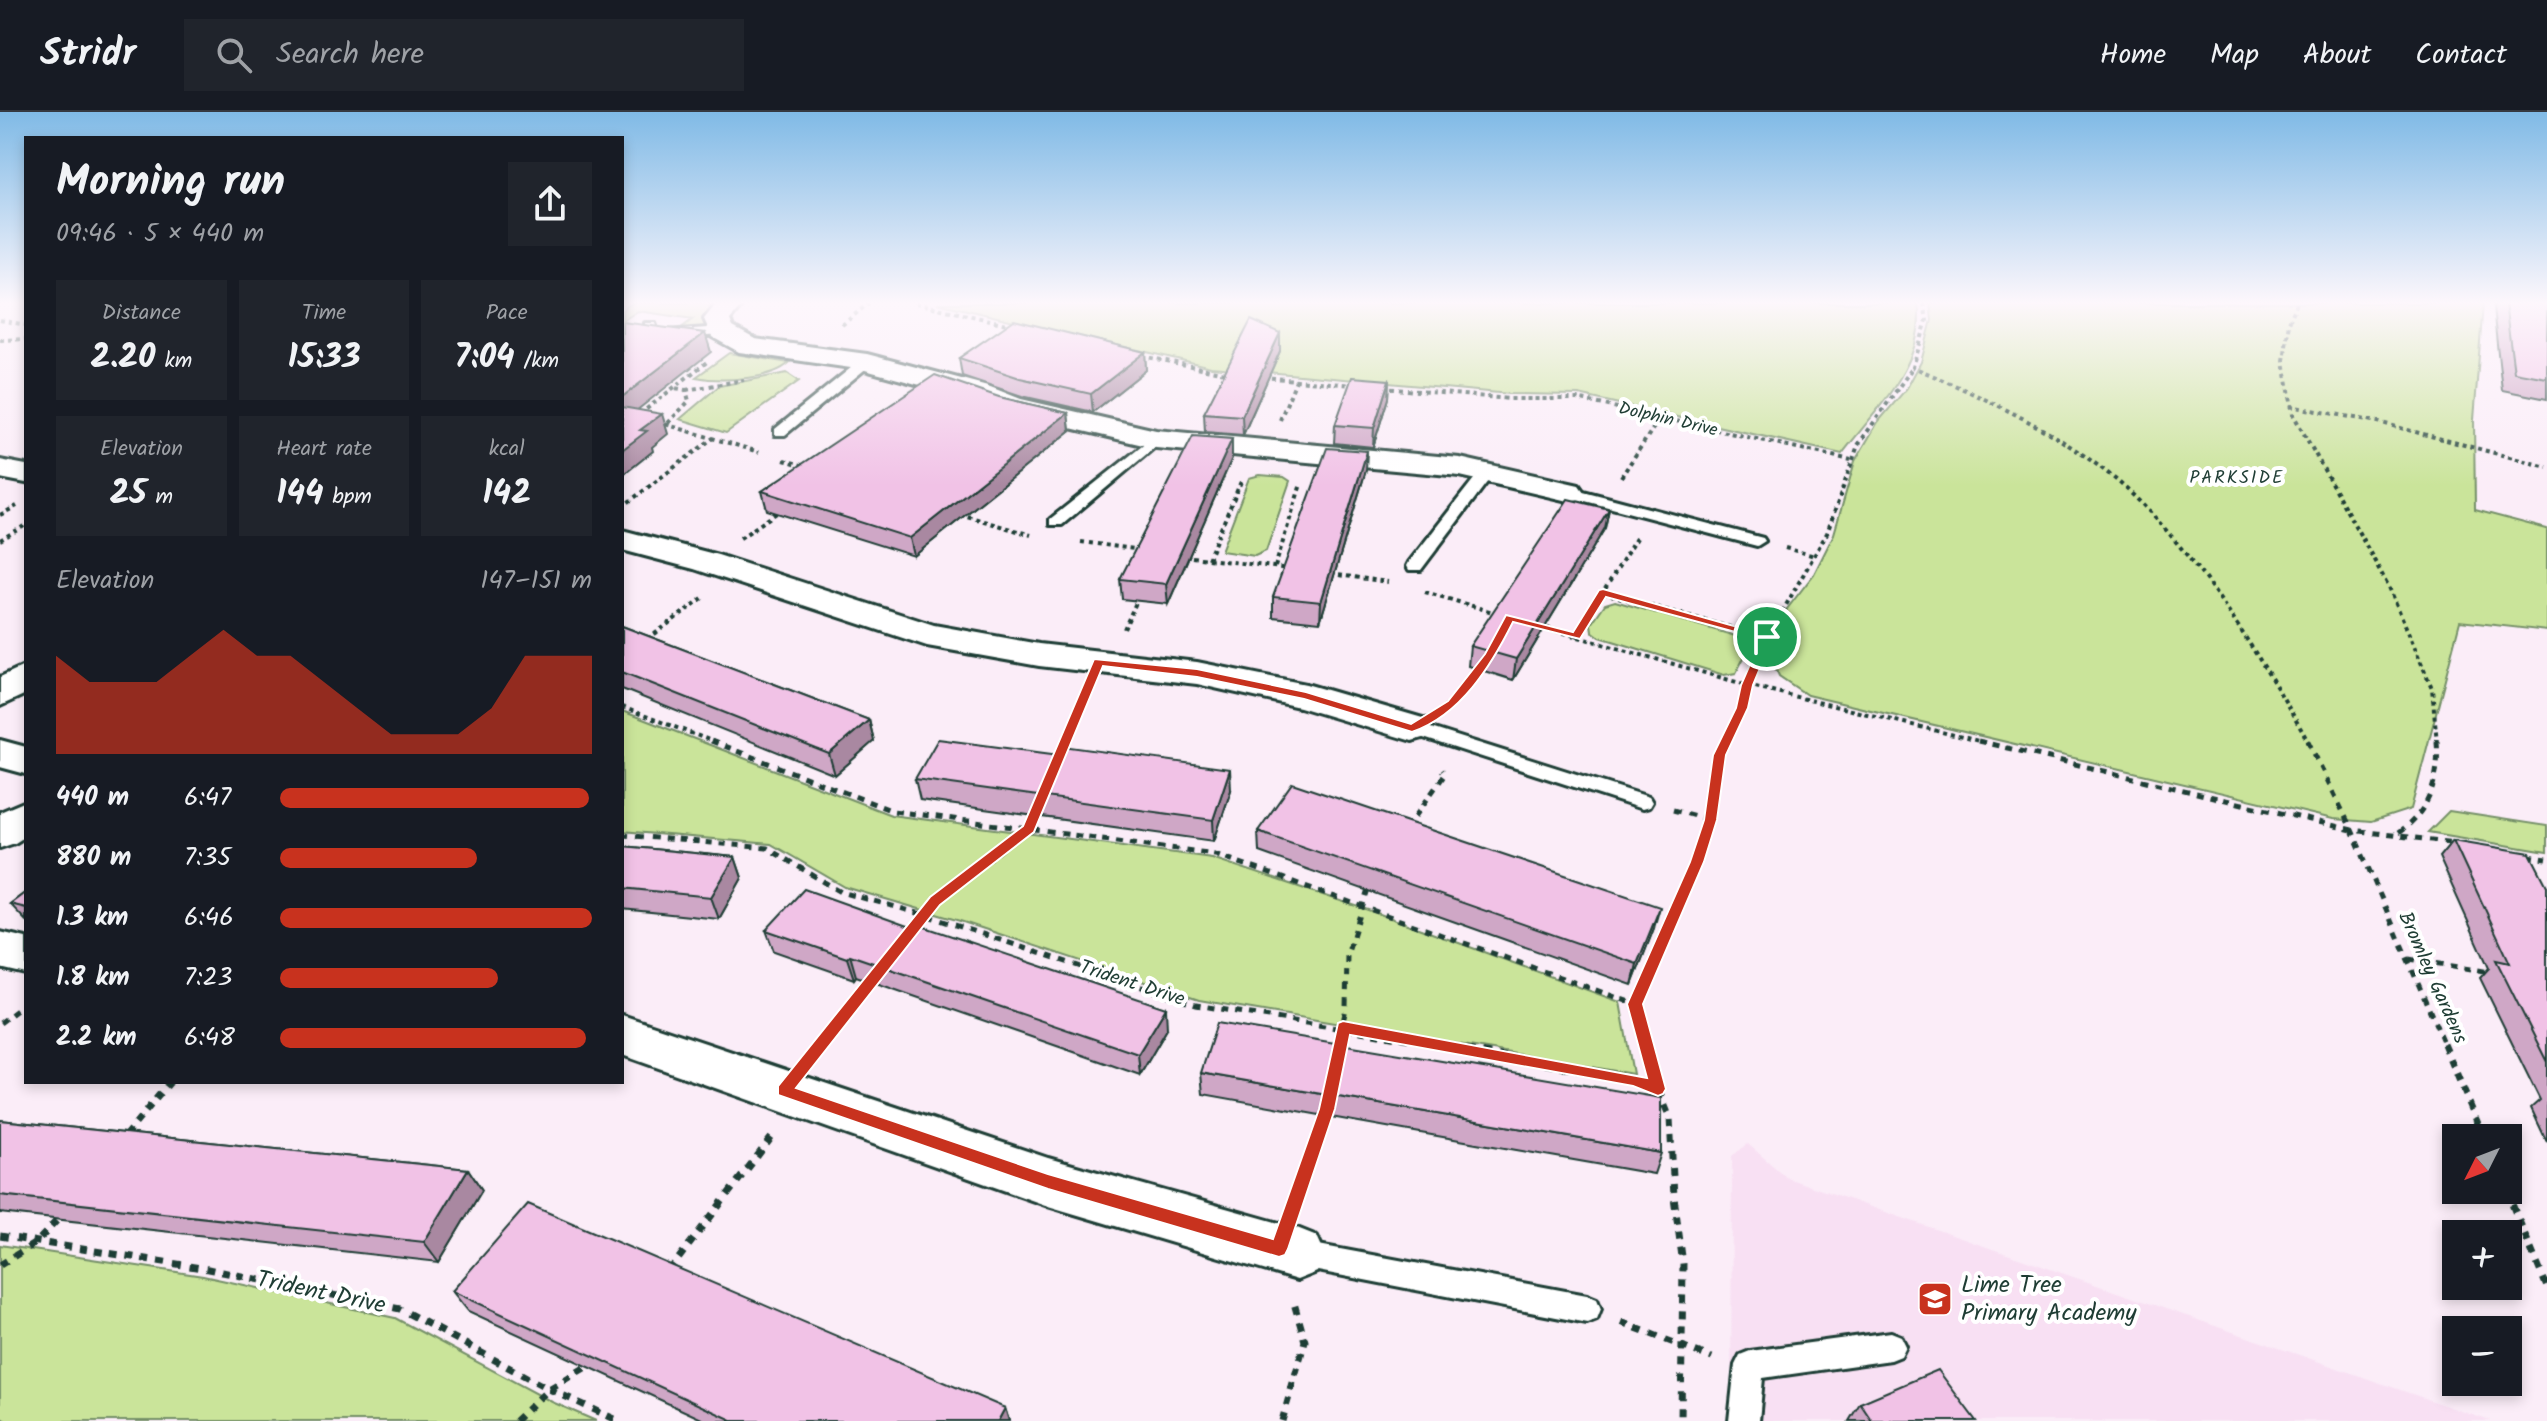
<!DOCTYPE html>
<html lang="en">
<head>
<meta charset="utf-8">
<style>
  :root { --surface:#171b24; --page:#20242c; --text:#f1f3f6; --muted:#9ea1a6; --line:#363941; --accent:#c8321e }
  body { margin:0; font-family:Kalam,sans-serif; background:var(--page); color:var(--text); height:100vh; display:flex; flex-direction:column; font-size:30px; white-space:nowrap }
  * { box-sizing:border-box; margin:0 }
  p { font-size:26px; color:var(--muted) }
  .icon { flex:none; width:44px; height:44px; fill:none; stroke:currentColor; stroke-width:2; stroke-linecap:round; stroke-linejoin:round }
  .map { position:relative; flex:1; overflow:hidden }
  .panel { position:absolute; left:24px; top:24px; width:600px; height:948px; display:flex; flex-direction:column; background:var(--surface); border-radius:0px; box-shadow:0 4px 12px #0003 }
  .panel>* { flex:none }
  .needle { width:52px; rotate:228deg }
  .controls { position:absolute; left:2442px; top:1012px; display:grid; gap:16px }
  .controls a { display:grid; place-items:center; width:80px; height:80px; border-radius:0px; background:var(--surface); box-shadow:0 4px 12px #0003; font-size:40px }
  .pin { position:absolute; display:grid; place-items:center; width:68px; height:68px; color:#fff; margin:-34px; border:4px solid #fff; border-radius:50%; box-shadow:0 2px 8px #0007 }
  .round { display:grid; place-items:center; flex:none; width:84px; height:84px; border-radius:0px; background:var(--page) }
  .summary { display:flex; align-items:center; justify-content:space-between; height:136px; padding:0 32px }
  h1 { font-size:44px; font-weight:800; line-height:60px }
  .stats { display:grid; grid-template-columns:repeat(3,1fr); gap:12px; height:136px; padding:8px 32px }
  .stats div { display:grid; align-content:center; border-radius:0px; background:var(--page); text-align:center }
  .stats b { font-size:34px; font-weight:800 }
  .stats small { font-size:22px; font-weight:400 }
  .stats p { font-size:22px }
  .chart { height:224px; padding:16px 32px }
  .chart p { display:flex; justify-content:space-between }
  .chart svg { width:100%; height:144px; margin-top:8px; fill:var(--accent); opacity:.7 }
  ul { padding:0 32px; list-style:none; font-size:26px }
  li { display:grid; grid-template-columns:128px 96px 1fr; align-items:center; height:60px }
  li i { height:20px; border-radius:10px; background:var(--accent) }
  header { display:flex; align-items:center; gap:48px; box-sizing:border-box; height:112px; padding:0 40px; background:var(--surface); border-bottom:2px solid var(--line) }
  header strong { font-size:38px }
  nav { display:flex; gap:44px; margin-inline-start:auto; font-size:28px }
  .search { width:560px; height:72px; background:var(--page); display:flex; align-items:center; gap:20px; box-sizing:border-box; padding:0 28px; border-radius:0px; color:var(--muted); font-size:30px }
  .map>svg:first-child { display:block }
  .built { fill:#f8e0f3 }
  .green { fill:#cae49a; stroke:#749067; stroke-width:2 }
  .lines { fill:none; stroke-linecap:round; stroke-linejoin:round }
  .lane-casing { stroke:#1f3d34; stroke-width:6 }
  .street-casing { stroke:#1f3d34; stroke-width:6 }
  .path-far2 { stroke:#1f3d34; stroke-width:4; stroke-dasharray:4 4; stroke-linecap:butt }
  .path-far1 { stroke:#1f3d34; stroke-width:5; stroke-dasharray:7 7; stroke-linecap:butt }
  .path { stroke:#1f3d34; stroke-width:7; stroke-dasharray:8 8; stroke-linecap:butt }
  .lane { fill:#fff; fill-rule:evenodd }
  .street { fill:#fff; fill-rule:evenodd }
  .wall { fill:#cfa7c6; stroke:#1f3d34; stroke-width:2 }
  .shaded-wall { fill:#a988a1; stroke:#1f3d34; stroke-width:2 }
  .building { fill:#f1c2e6; stroke:#1f3d34; stroke-width:2 }
  .route { fill:#c8321e; stroke:#fff; stroke-width:2; fill-rule:evenodd }
  .labels { text-anchor:middle; dominant-baseline:central; stroke-width:8; stroke-linejoin:round; paint-order:stroke }
  .far-street-label { font-size:18px; fill:#1f3d34; stroke:#fff }
  .far-neighbourhood-label { font-size:18px; letter-spacing:2px; fill:#1f3d34; stroke:#fff }
  .street-label { font-size:20px; fill:#1f3d34; stroke:#fff }
  .near-poi-label { font-size:24px; fill:#1f3d34; stroke:#fff; text-anchor:start }
  .near-street-label { font-size:24px; fill:#1f3d34; stroke:#fff }
</style>
</head>
<body>
<header>
<strong>Stridr</strong>
<div class="search"><svg class="icon" aria-label="search" viewBox="0 0 24 24"><circle cx="10" cy="10" r="6"/><path d="M15 15l6 6"/></svg>Search here</div>
<nav><a>Home</a><a>Map</a><a>About</a><a>Contact</a></nav>
</header>
<div class="map">
<svg width="2547" height="1309" viewBox="0 0 2547 1309">
  <rect width="100%" height="100%" fill="#fbedf8"/>
  <filter id="ink" filterUnits="userSpaceOnUse"><feTurbulence type="fractalNoise" baseFrequency=".0125" numOctaves="2"/><feDisplacementMap in="SourceGraphic" scale="16" xChannelSelector="R" yChannelSelector="G"/><feConvolveMatrix kernelMatrix="1 2 1 2 8 2 1 2 1" color-interpolation-filters="sRGB"/></filter>
  <g filter="url(#ink)">
    <!-- built -->
    <path class="built" d="M1748 1032 1787 1066 2490 1309H1731L1732 1044Z"/>
    <!-- green -->
    <g class="green">
      <path d="M632 191H711L708 199 710 213 704 217 676 220 693 207 638 199 622 209V198Z"/>
      <path d="M937 191H1918C1927 251 1875 298 1842 342L1579 283 1510 282 1211 255Z"/>
      <path d="M1930 191H2483L2474 308 2475 398 2547 417V519L2460 509 2411 697 2371 710 2333 707 1807 583 1779 564 1768 538 1787 497 1814 462 1834 422 1855 349 1878 310 1907 276 1921 250 1932 208Z"/>
      <path d="M729 241 789 251C771 268 720 270 696 265Z"/>
      <path d="M787 261 799 269 726 321 680 307 719 274Z"/>
      <path d="M1260 363 1284 365 1290 369 1266 439 1255 444 1221 439 1249 366Z"/>
      <path d="M1615 489 1746 527 1749 536 1736 561 1724 563 1600 525 1592 519 1591 512 1605 492Z"/>
      <path d="M622 599 891 703 1212 746 1377 801 1620 890 1633 962 1199 888 960 809 845 775 771 732 622 719Z"/>
      <path d="M2449 699 2547 714V740L2428 720Z"/>
      <path d="M0 1133 203 1164 395 1206 552 1290 596 1309H6L0 1305Z"/>
    </g>
    <g class="lines">
      <!-- lane casing -->
      <g class="lane-casing">
        <g id="lane">
          <path d="M645 211H655L657 217 665 219 721 215 728 219 721 223 665 227 645 222Z"/>
          <path d="M862 247 874 250 785 323H775V317Z"/>
          <path d="M1156 323 1161 324V330L1062 413H1050V407Z"/>
          <path d="M1486 356 1494 361 1421 458H1409L1407 454 1409 450 1481 358Z"/>
          <path d="M1568 375 1763 426 1765 429 1757 434 1562 383V377Z"/>
          <path d="M1412 610 1649 685 1652 690 1649 695 1642 697 1405 620 1402 616 1405 612Z"/>
          <path d="M1297 1129 1587 1183 1597 1187 1601 1197 1597 1207 1587 1211 1297 1155 1287 1151 1283 1142 1287 1133Z"/>
          <path d="M1891 1220 1901 1224 1906 1234 1901 1244 1891 1248 1763 1266 1759 1309H1729L1735 1253 1740 1243 1750 1239Z"/>
        </g>
      </g>
      <!-- street casing -->
      <g class="street-casing">
        <g id="street">
          <path d="M717 191H744L730 208 733 215 755 227 867 242 988 274 1021 287 1156 318 1460 346 1579 373 1584 380 1579 387 1568 389 1460 364 1156 336 1002 300 968 286 865 258 739 240 712 225 704 207Z"/>
          <path d="M0 348 26 353V371L0 366Z"/>
          <path d="M622 418 718 443 934 513 1039 532 1197 550 1306 572 1426 607 1431 616 1426 625 1412 629 1299 595 1197 572 1039 554 927 534 694 457 622 438Z"/>
          <path d="M26 553V582L0 594V565Z"/>
          <path d="M0 628 26 635V662L0 655Z"/>
          <path d="M26 689V724L15 731 0 736V700Z"/>
          <path d="M0 820 26 826V862L0 856Z"/>
          <path d="M622 903 1048 1046 1297 1116 1317 1124 1325 1142 1317 1160 1297 1168 1048 1094 622 943Z"/>
        </g>
      </g>
      <!-- path-far2 -->
      <g class="path-far2">
        <path d="M916 191 1011 213"/>
        <path d="M1924 191 1927 208 1913 255C1983 285 2056 318 2115 367 2190 430 2261 546 2309 631"/>
        <path d="M2297 191 2289 210 2284 249 2293 302 2389 475 2432 576 2437 631"/>
        <path d="M0 208 26 213"/>
        <path d="M842 213 869 191"/>
        <path d="M0 228 26 227"/>
        <path d="M1142 244 1230 262"/>
        <path d="M1263 265 1353 273"/>
        <path d="M1383 276 1510 287H1577L1851 348"/>
        <path d="M686 278 744 268"/>
        <path d="M2290 294 2378 310 2547 355"/>
        <path d="M640 302 708 249"/>
        <path d="M1280 308 1296 268"/>
        <path d="M658 310 759 340"/>
        <path d="M668 311 689 289 686 278 675 276"/>
        <path d="M784 348 805 354"/>
        <path d="M1621 365 1660 306"/>
        <path d="M622 395 713 326"/>
        <path d="M960 402 1031 423"/>
        <path d="M0 403 17 394"/>
        <path d="M740 426 781 398"/>
        <path d="M0 428 26 413"/>
        <path d="M1081 430 1142 438"/>
        <path d="M1785 436 1815 444"/>
        <path d="M1184 444 1289 457"/>
        <path d="M1208 447 1242 367"/>
        <path d="M1275 455 1301 372"/>
        <path d="M1331 462 1388 470"/>
        <path d="M1425 480 1496 501"/>
        <path d="M1603 481 1767 525"/>
        <path d="M1540 514 1747 573 1987 631"/>
        <path d="M1124 517 1138 486"/>
        <path d="M1576 525 1636 426"/>
        <path d="M648 527 704 485"/>
        <path d="M622 595 717 631"/>
        <path d="M1444 596 1452 591 1483 553"/>
        <path d="M1063 631 1085 582"/>
        <path d="M1725 631 1742 596 1747 573 1765 530 1827 421 1858 333 1913 255"/>
      </g>
      <!-- path-far1 -->
      <g class="path-far1">
        <path d="M711 629 893 699 1215 742 1635 892"/>
        <path d="M1978 629 2352 718 2455 731"/>
        <path d="M2308 629 2352 718 2445 934"/>
        <path d="M1057 646 1064 629"/>
        <path d="M1673 698 1710 708"/>
        <path d="M1407 716 1445 662 1442 658"/>
        <path d="M2398 721C2430 699 2440 667 2437 629"/>
        <path d="M622 723 767 736 841 780 925 803 1196 893 1446 934"/>
        <path d="M2528 744 2547 747"/>
        <path d="M915 816 935 789 1029 716 1034 699"/>
        <path d="M2409 847 2490 860"/>
        <path d="M0 911 26 891"/>
        <path d="M819 934 876 864"/>
        <path d="M1337 934 1346 897 1347 843 1369 774"/>
        <path d="M1646 934 1635 892 1697 750 1710 708 1720 643 1726 629"/>
      </g>
      <!-- path -->
      <g class="path">
        <path d="M1435 932 1634 968 1657 976"/>
        <path d="M1646 932 1658 977 1670 1006 1674 1085 1683 1152 1681 1309"/>
        <path d="M2444 932 2484 1026"/>
        <path d="M1337 936 1338 932"/>
        <path d="M811 943 820 932"/>
        <path d="M125 1024 170 970"/>
        <path d="M2506 1078 2547 1175"/>
        <path d="M1295 1090 1326 1001"/>
        <path d="M0 1124 208 1157 400 1197 549 1277 619 1309"/>
        <path d="M0 1153 37 1130 61 1104"/>
        <path d="M669 1159 775 1021"/>
        <path d="M1621 1210 1712 1246"/>
        <path d="M515 1309 549 1277 591 1252"/>
        <path d="M1282 1309 1305 1229 1294 1191"/>
      </g>
      <!-- lane -->
      <use href="#lane" class="lane"/>
      <!-- street -->
      <use href="#street" class="street"/>
    </g>
    <!-- wall -->
    <g class="wall">
      <path d="M2494 191H2547V287L2502 278 2493 195Z"/>
      <path d="M1280 221V239L1243 323 1205 320 1204 301Z"/>
      <path d="M1145 240 1146 258 1093 300 1022 284 962 264 959 246Z"/>
      <path d="M1389 268 1388 286 1373 335 1334 331 1335 313Z"/>
      <path d="M999 285 1068 301 1070 319 914 444 767 398 762 379Z"/>
      <path d="M1232 346 1168 492 1122 487 1120 467Z"/>
      <path d="M1366 358 1320 510 1273 505V485Z"/>
      <path d="M1609 397 1605 416 1513 568 1468 554 1470 534Z"/>
      <path d="M622 514 869 608 874 629 835 663 622 577Z"/>
      <path d="M915 667 1231 678 1214 729 920 688Z"/>
      <path d="M1258 719 1654 816 1632 873 1259 740Z"/>
      <path d="M2453 728 2547 774V1030L2531 996 2540 988 2480 866 2489 856 2439 745Z"/>
      <path d="M622 734 735 745 742 766 719 807 622 797Z"/>
      <path d="M26 780V809L10 792Z"/>
      <path d="M910 815 1167 917 1140 963 856 864 854 867 774 839 766 818Z"/>
      <path d="M1201 961 1661 1041 1654 1062 1482 1032 1203 982Z"/>
      <path d="M0 1008 468 1057 482 1078 439 1150 0 1101Z"/>
      <path d="M452 1179 1005 1296 1009 1309H706L468 1199Z"/>
      <path d="M1860 1291 1976 1309H1849Z"/>
    </g>
    <!-- shaded-wall -->
    <g class="shaded-wall">
      <path d="M705 221 711 240 622 310V285Z"/>
      <path d="M1280 221V239L1243 323 1242 304Z"/>
      <path d="M1145 240 1146 258 1093 300 1091 282Z"/>
      <path d="M1389 268 1388 286 1373 335 1374 316Z"/>
      <path d="M1068 301 1070 319 914 444 910 426Z"/>
      <path d="M662 302 668 322 652 335 653 339 622 364V338L640 318Z"/>
      <path d="M1232 327V346L1168 492 1166 472Z"/>
      <path d="M1367 339 1366 358 1320 510 1321 490Z"/>
      <path d="M1609 397 1605 416 1513 568 1516 547Z"/>
      <path d="M869 608 874 629 835 663 829 642Z"/>
      <path d="M1230 657 1231 678 1214 729 1213 708Z"/>
      <path d="M735 745 742 766 719 807 711 785Z"/>
      <path d="M1660 795 1654 816 1632 873 1637 852Z"/>
      <path d="M850 843 856 864 854 867 847 846Z"/>
      <path d="M1166 896 1167 917 1140 963 1138 942Z"/>
      <path d="M468 1057 482 1078 439 1150 424 1130Z"/>
      <path d="M1005 1296 1009 1309H998Z"/>
    </g>
    <!-- building -->
    <g class="building">
      <path d="M2505 191H2547V266L2514 260Z"/>
      <path d="M1014 208 1145 240 1091 282 1020 266 959 246Z"/>
      <path d="M1251 208 1280 221 1242 304 1204 301Z"/>
      <path d="M622 210 705 221 622 285Z"/>
      <path d="M935 263 999 285 1068 301 910 426 762 379Z"/>
      <path d="M1352 265 1389 268 1374 316 1335 313Z"/>
      <path d="M622 295 662 302 640 318 647 319 622 338Z"/>
      <path d="M1193 324 1232 327 1166 472 1120 467Z"/>
      <path d="M1327 336 1367 339 1321 490 1273 485Z"/>
      <path d="M1568 387 1609 397 1516 547 1470 534Z"/>
      <path d="M622 514 869 608 829 642 622 560Z"/>
      <path d="M938 627 1059 643 1063 634 1230 657 1213 708 915 667Z"/>
      <path d="M1292 671 1660 795 1637 852 1258 719Z"/>
      <path d="M2453 728 2530 741 2547 774V950L2496 848 2510 851Z"/>
      <path d="M622 734 735 745 711 785 622 776Z"/>
      <path d="M804 777 910 815 913 811 1166 896 1138 942 850 843 847 846 766 818Z"/>
      <path d="M26 780V796L10 792Z"/>
      <path d="M1217 911 1661 986V1041L1201 961Z"/>
      <path d="M0 1008 468 1057 424 1130 0 1083Z"/>
      <path d="M528 1092 1005 1296 998 1309H734L452 1179Z"/>
      <path d="M1938 1258 1976 1309H1872L1860 1291Z"/>
    </g>
  </g>
  <!-- sky -->
  <linearGradient id="sky" x2="0" y2="1"><stop stop-color="#80bae6"/><stop offset="0.51" stop-color="#fdf7fc"/><stop offset="1" stop-color="#fdf7fc" stop-opacity="0"/></linearGradient>
  <rect width="2547" height="374" fill="url(#sky)"/>
  <!-- route -->
  <path class="route" d="M1603 477 1773 525 1753 573 1748 596 1726 643 1717 708 1704 750 1643 892 1666 977 1663 982 1658 984 1633 974 1350 923 1335 997 1288 1137 1285 1143 1279 1145 1048 1077 778 983V974L930 785 1023 714 1094 547 1197 557 1306 580 1411 612 1448 589 1485 542 1506 503 1573 520 1599 478ZM1606 485 1761 527 1741 573 1736 596 1713 643 1704 708 1690 750 1627 892 1647 966 1343 909 1338 911 1319 997 1273 1127 1048 1062 796 976 940 793 1034 720 1103 554 1197 565 1304 587 1412 620C1461 603 1491 554 1513 510L1580 527Z"/>
  <!-- icons -->
  <defs>
    <g id="school-square" transform="scale(1.8)"><rect x="-9" y="-9" width="18" height="18" rx="4" fill="#c8321e" stroke="#fff"/><path d="M0-5L7-2L0 1L-7-2ZM-4 1L0 2.5L4 1V4Q0 6-4 4Z" fill="#fff"/></g>
  </defs>
  <g fill-rule="evenodd">
    <use href="#school-square" x="1935" y="1187"/>
  </g>
  <g class="labels">
    <!-- far-street labels -->
    <g class="far-street-label">
      <text transform="translate(1668 308) rotate(13)">Dolphin Drive</text>
    </g>
    <!-- far-neighbourhood labels -->
    <g class="far-neighbourhood-label">
      <text x="2237" y="366">PARKSIDE</text>
    </g>
    <!-- street labels -->
    <g class="street-label">
      <text transform="translate(2432 866) rotate(66)">Bromley Gardens</text>
      <text transform="translate(1132 872) rotate(18)">Trident Drive</text>
    </g>
    <!-- near-poi labels -->
    <g class="near-poi-label">
      <text x="1961" y="1173">Lime Tree<tspan x="1961" dy="28">Primary Academy</tspan></text>
    </g>
    <!-- near-street labels -->
    <g class="near-street-label">
      <text transform="translate(321 1181) rotate(12)">Trident Drive</text>
    </g>
  </g>
</svg>
<div class="controls">
<a><svg class="needle" viewBox="-14 -14 28 28"><path d="M0-13l5 13h-10z" fill="#e53935"/><path d="M0 13l5-13h-10z" fill="#9ea1a6"/></svg></a>
<a>+</a>
<a>−</a>
</div>
<div class="pin" style="left:1767px;top:525px;background:#1e9e55"><svg class="icon" aria-label="arrive" viewBox="0 0 24 24"><path d="M6 21V4h12l-3 4 3 4H6"/></svg></div>
<section class="panel">
<div class="summary"><div><h1>Morning run</h1><p>09:46 · 5 × 440 m</p></div><a class="round"><svg class="icon" aria-label="share" viewBox="0 0 24 24"><path d="M12 15V3M7 8l5-5 5 5M5 13v7h14v-7"/></svg></a></div>
<div class="stats">
<div><p>Distance</p><b>2.20<small> km</small></b></div>
<div><p>Time</p><b>15:33</b></div>
<div><p>Pace</p><b>7:04<small> /km</small></b></div>
</div>
<div class="stats">
<div><p>Elevation</p><b>25<small> m</small></b></div>
<div><p>Heart rate</p><b>144<small> bpm</small></b></div>
<div><p>kcal</p><b>142</b></div>
</div>
<div class="chart"><p><span>Elevation</span>147–151 m</p>
<svg viewBox="0 0 160 44" preserveAspectRatio="none"><path d="M0 44V14L10 22L20 22L30 22L40 14L50 6L60 14L70 14L80 22L90 30L100 38L110 38L120 38L130 30L140 14L150 14L160 14V44z"/></svg>
</div>
<ul>
<li><b>440 m</b>6:47<i style="width:99%"></i></li>
<li><b>880 m</b>7:35<i style="width:63%"></i></li>
<li><b>1.3 km</b>6:46<i style="width:100%"></i></li>
<li><b>1.8 km</b>7:23<i style="width:70%"></i></li>
<li><b>2.2 km</b>6:48<i style="width:98%"></i></li>
</ul>
</section>
</div>
</body>
</html>
